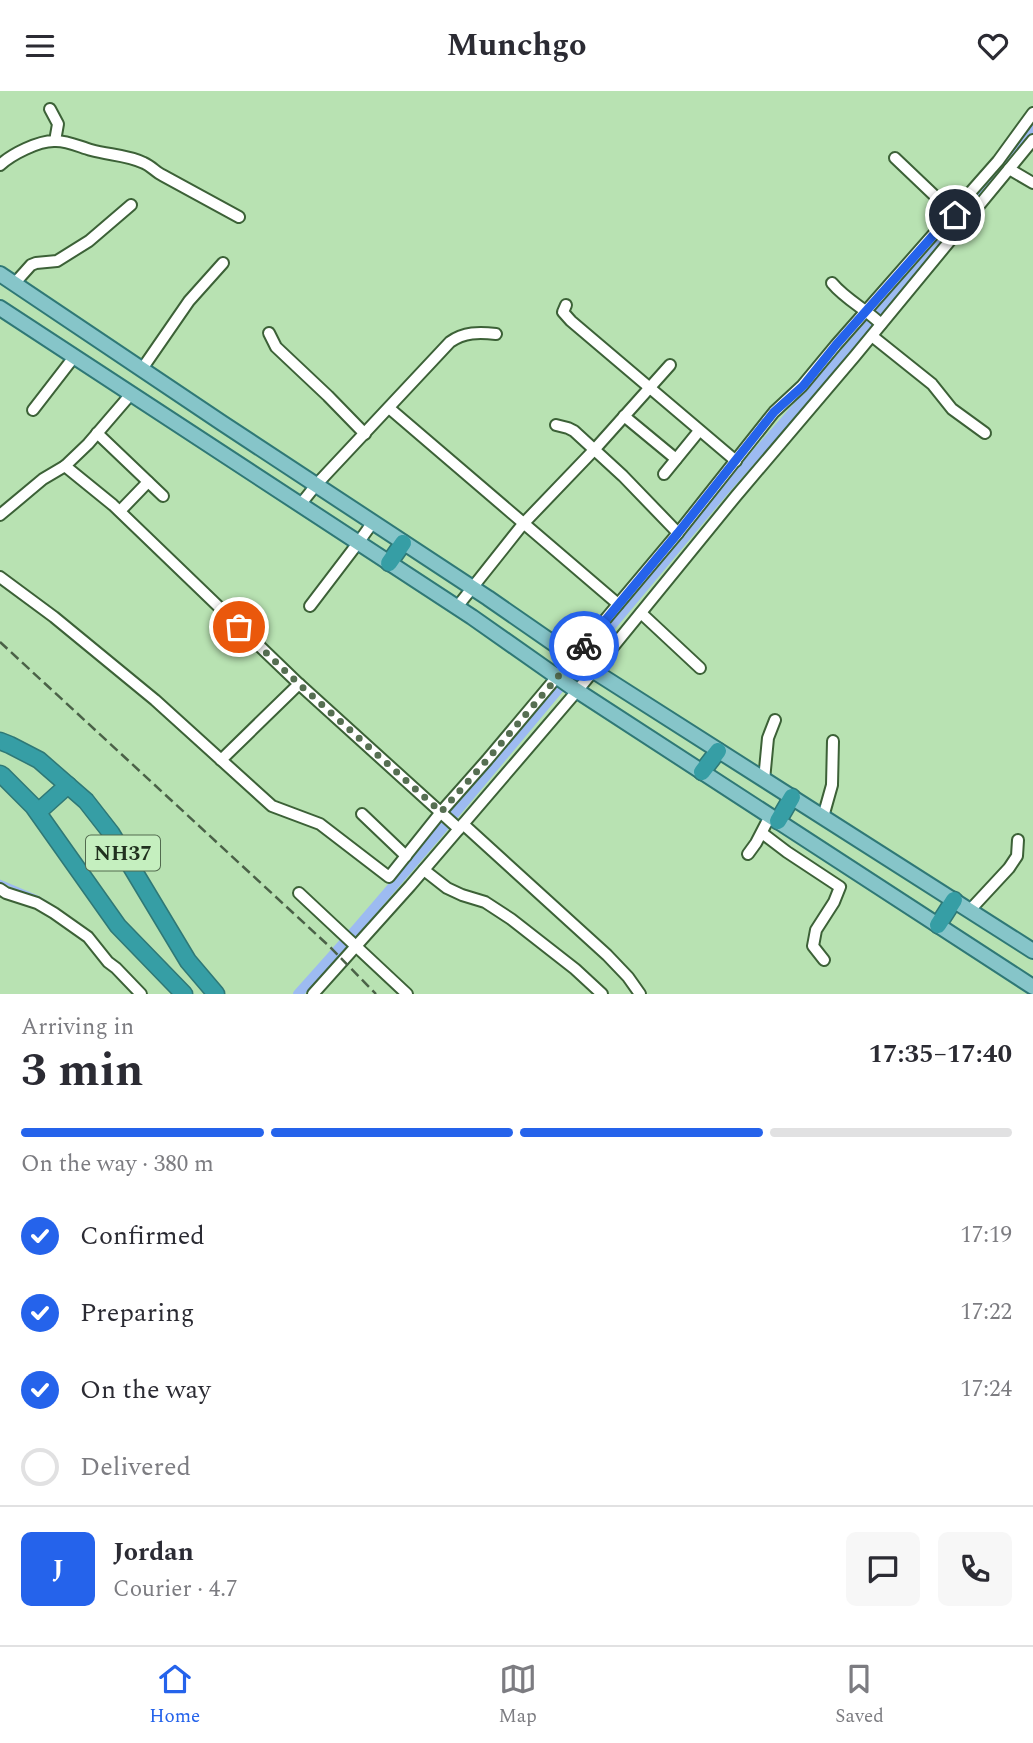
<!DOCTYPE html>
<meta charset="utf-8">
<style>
body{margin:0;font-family:Spectral,serif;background:#f7f7f7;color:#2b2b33;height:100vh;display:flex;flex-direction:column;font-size:26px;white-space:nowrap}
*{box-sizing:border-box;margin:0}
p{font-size:23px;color:#7c7c81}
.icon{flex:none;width:38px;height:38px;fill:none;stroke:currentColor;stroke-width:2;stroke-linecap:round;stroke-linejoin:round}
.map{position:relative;height:903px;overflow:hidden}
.side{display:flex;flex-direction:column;background:#fff;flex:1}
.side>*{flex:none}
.pin{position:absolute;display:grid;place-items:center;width:60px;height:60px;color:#fff;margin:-30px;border:4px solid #fff;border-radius:50%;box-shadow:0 2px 7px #0007}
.courier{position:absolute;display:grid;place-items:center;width:70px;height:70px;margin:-35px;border:5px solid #2563eb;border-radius:50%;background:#fff;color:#222;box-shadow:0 2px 9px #0007}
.overview em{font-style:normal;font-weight:700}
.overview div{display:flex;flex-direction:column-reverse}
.overview{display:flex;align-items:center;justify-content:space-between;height:119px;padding:0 21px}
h1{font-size:46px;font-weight:700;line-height:52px}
.bar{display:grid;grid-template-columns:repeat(4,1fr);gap:10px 7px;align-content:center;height:84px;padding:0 21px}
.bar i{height:9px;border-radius:5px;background:#e1e1e2}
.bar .active{background:#2563eb}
.bar p{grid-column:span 4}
.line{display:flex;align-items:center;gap:18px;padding:0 21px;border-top:2px solid #e1e1e2}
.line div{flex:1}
.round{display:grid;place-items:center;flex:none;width:74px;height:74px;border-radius:10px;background:#f7f7f7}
ol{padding:0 21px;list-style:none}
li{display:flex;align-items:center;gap:21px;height:77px}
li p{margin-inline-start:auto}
li .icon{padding:7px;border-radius:50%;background:#2563eb;color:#fff;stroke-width:4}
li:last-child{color:#7c7c81}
li i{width:38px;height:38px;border:4px solid #e1e1e2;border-radius:50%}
header{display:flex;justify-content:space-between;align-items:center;height:91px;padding:0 21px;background:#fff;font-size:32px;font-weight:700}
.dock{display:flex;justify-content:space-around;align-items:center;height:98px;border-top:2px solid #e1e1e2;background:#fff;font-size:19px;color:#7c7c81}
.dock a{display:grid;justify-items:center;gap:4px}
.dock .active{color:#2563eb}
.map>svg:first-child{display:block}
</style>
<header><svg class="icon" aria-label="menu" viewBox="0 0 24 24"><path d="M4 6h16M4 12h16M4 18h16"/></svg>Munchgo<svg class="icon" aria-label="heart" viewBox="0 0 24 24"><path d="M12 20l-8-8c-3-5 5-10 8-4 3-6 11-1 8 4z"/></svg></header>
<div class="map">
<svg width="1033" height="903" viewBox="0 0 1033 903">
<rect width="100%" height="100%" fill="#b8e2b2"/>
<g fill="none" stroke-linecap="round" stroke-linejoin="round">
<path stroke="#9dbbf1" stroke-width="2.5" d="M0 790 38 806 48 812"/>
<path stroke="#9dbbf1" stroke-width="10" d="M298 903 357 837 436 745 722 402 865 239 1033 36"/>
<g stroke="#3c6137" stroke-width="14">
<g id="minor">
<path d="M50 18 58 33 55 50"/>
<path d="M895 67 957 126"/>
<path d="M0 74C12 63 38 50 54 50 66 49 80 56 91 59 109 64 128 64 144 72 151 75 156 81 162 84 188 98 213 112 239 126"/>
<path d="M1009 78 1033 92"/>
<path d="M832 192C846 209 866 218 881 233"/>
<path d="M14 193 31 174 36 172 57 170 89 150 131 114"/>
<path d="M566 214 563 221 571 230 736 370"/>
<path d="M269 242 276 256 328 305 365 343"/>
<path d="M872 245 932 293 952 318 985 342"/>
<path d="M142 278 189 210 223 172"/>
<path d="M389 317 618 513"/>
<path d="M33 319 74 266"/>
<path d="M624 325 676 368"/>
<path d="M556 334 568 337 574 340 623 385 678 442"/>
<path d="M97 342 163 405"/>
<path d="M65 375 113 414 299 593 459 738"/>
<path d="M664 383 699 340"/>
<path d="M300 414 316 394 450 251C464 241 479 241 496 243"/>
<path d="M120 420 148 391"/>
<path d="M0 424 43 388 65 375 88 353 131 303"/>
<path d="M0 486 54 526 155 609 272 715 320 733 389 786 441 721 487 669 678 442 774 321 802 295 836 254 998 70 1033 22"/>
<path d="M310 515 358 452 373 431"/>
<path d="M457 516 523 433 594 359 670 274"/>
<path d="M641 522 700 577"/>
<path d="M221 669 299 593"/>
<path d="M764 689 768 647 775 629"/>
<path d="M362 723 406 765"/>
<path d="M823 726 832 694 833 650"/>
<path d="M463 733 607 864 628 886 640 903"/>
<path d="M762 742 787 761 840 796 834 811 816 839 813 855 824 869"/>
<path d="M748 763 756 752 770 725"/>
<path d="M424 779 447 797 462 804 485 811 511 828 575 878 602 903"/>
<path d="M0 798 6 802 37 812 54 822 88 846 108 871 116 877 141 903"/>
<path d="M299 802 407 903"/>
<path d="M970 819 1009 777 1017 765 1018 749"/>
<path d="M313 903 410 795 577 600 736 405 855 265 1033 49"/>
</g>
</g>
<g stroke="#2f7876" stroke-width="18">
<g id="major">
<path d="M0 183 222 332 488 507 589 577 1033 860"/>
<path d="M0 217 472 526 573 597 1033 896"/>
</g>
</g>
<g stroke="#2f7876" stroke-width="19">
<g id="highway">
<path d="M389 472 403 452"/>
<path d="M0 650 10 654 39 669 86 710 111 742 188 870 216 903"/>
<path d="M702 681 718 660"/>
<path d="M0 683 3 685 33 715 118 835 184 903"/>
<path d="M38 721 68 694"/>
<path d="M778 730 792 706"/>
<path d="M938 834 954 809"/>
</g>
</g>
<use href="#minor" stroke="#fff" stroke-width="10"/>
<use href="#major" stroke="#86c5c9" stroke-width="14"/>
<use href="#highway" stroke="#369ea5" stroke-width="16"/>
<path stroke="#4a6147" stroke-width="2.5" stroke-dasharray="10 5" stroke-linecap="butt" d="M0 551 330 856 376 903"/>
</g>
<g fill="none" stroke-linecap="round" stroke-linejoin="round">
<path stroke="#566f52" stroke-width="7" stroke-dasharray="0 12.6" d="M239 536 299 593 441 721 487 669 584 555"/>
<path stroke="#2563eb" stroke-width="9" d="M584 555 678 442 774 321 803 295 836 254 953 122 955 124"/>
</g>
<g text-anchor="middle" stroke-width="6" stroke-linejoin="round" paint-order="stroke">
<rect fill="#c5efbf" stroke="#526a4f" stroke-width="2" x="86" y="744.5" width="74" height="35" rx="5"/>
<g font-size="21" font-weight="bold" fill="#21311f">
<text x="123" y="769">NH37</text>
</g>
</g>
</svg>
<div class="pin" style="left:239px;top:536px;background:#ea580c"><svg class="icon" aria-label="bag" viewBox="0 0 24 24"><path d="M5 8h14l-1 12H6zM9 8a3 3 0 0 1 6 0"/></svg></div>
<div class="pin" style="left:955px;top:124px;background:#1f2937"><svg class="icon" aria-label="home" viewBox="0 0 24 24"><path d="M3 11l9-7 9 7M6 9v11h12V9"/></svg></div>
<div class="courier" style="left:584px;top:555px"><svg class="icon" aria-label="bike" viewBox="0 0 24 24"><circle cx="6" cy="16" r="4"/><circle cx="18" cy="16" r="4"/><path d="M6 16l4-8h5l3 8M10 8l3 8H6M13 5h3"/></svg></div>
</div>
<section class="side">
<div class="overview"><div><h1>3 min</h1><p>Arriving in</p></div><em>17:35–17:40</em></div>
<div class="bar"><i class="active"></i><i class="active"></i><i class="active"></i><i></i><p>On the way · 380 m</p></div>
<ol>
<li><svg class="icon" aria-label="check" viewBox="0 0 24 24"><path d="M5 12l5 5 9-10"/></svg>Confirmed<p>17:19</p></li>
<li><svg class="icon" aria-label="check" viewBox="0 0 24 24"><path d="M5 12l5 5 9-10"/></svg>Preparing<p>17:22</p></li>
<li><svg class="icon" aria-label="check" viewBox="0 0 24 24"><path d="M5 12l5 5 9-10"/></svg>On the way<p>17:24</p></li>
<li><i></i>Delivered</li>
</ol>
<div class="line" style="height:126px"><b class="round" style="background:#2563eb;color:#fff">J</b><div><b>Jordan</b><p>Courier · 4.7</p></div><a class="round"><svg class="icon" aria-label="chat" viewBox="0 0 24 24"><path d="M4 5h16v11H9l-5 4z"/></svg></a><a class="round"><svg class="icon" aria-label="phone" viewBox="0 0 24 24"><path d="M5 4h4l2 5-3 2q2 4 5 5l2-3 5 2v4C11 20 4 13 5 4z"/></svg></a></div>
</section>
<nav class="dock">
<a class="active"><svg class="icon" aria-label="home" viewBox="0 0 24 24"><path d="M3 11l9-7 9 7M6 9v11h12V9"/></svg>Home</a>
<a><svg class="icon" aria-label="map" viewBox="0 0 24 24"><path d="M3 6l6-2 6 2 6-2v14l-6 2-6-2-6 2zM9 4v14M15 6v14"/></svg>Map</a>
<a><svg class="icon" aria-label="saved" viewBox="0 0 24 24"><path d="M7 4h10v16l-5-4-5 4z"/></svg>Saved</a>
</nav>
